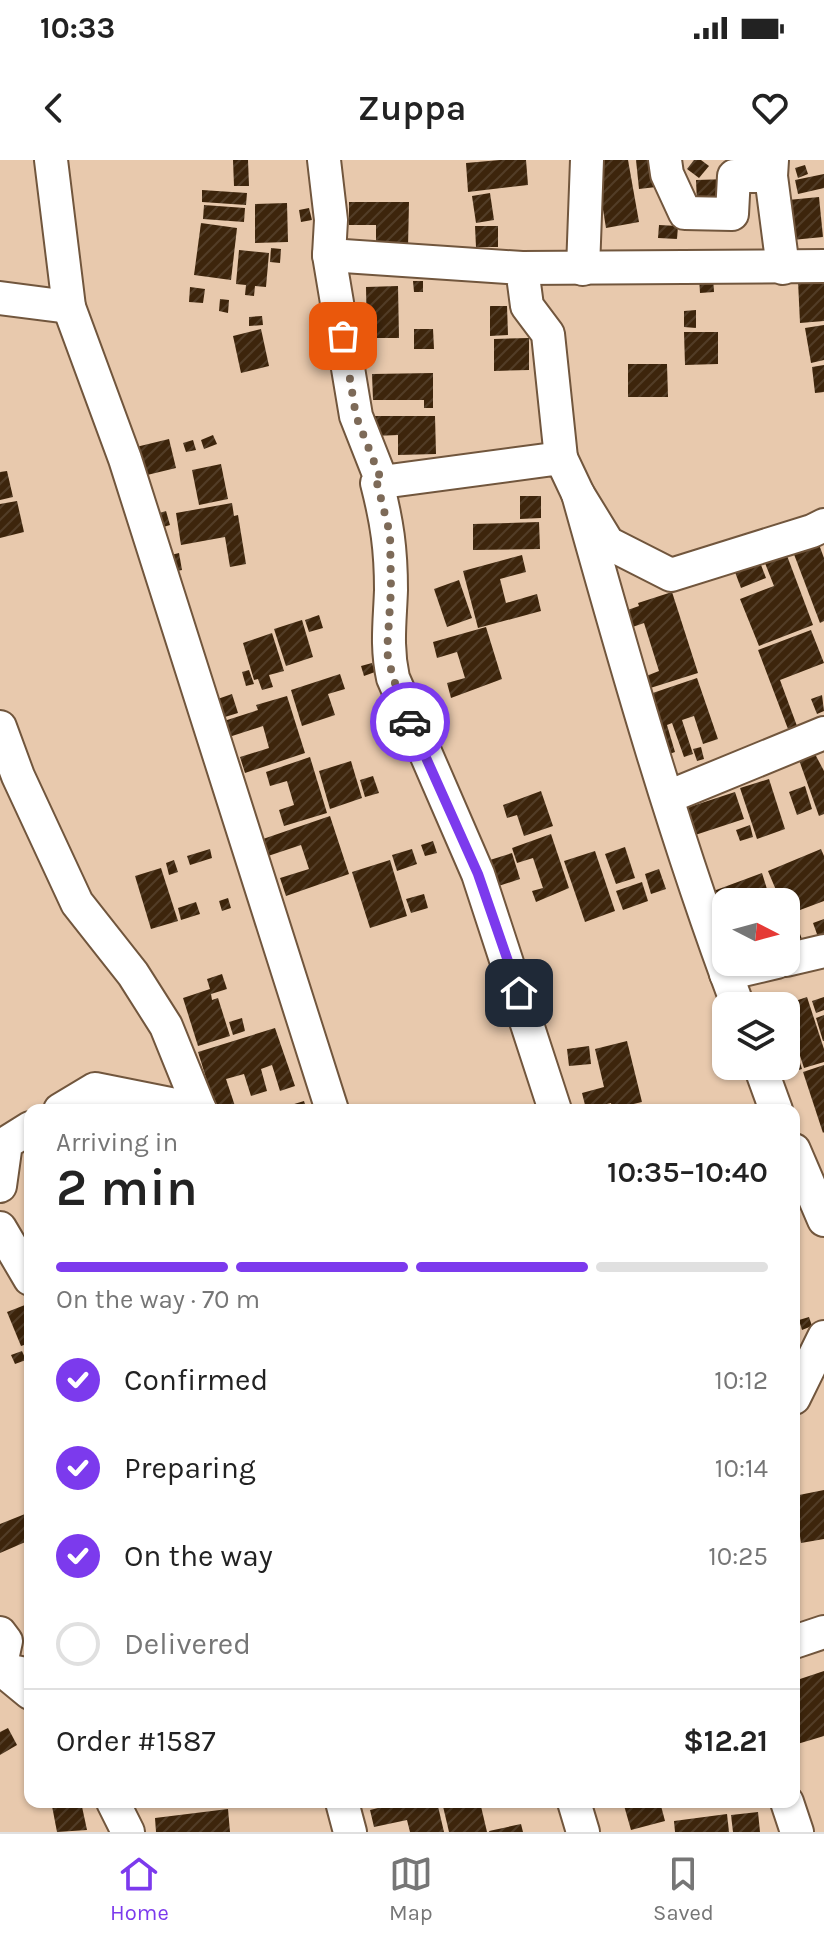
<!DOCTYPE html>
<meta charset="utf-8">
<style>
body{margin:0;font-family:Karla,sans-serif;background:#f6f6f6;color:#222;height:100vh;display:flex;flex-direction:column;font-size:30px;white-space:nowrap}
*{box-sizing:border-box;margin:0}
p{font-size:26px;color:#767676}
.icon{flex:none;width:44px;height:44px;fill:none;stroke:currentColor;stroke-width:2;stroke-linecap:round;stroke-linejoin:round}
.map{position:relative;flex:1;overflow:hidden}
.side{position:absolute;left:24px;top:944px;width:776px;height:704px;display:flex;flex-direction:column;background:#fff;border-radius:16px;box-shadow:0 2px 6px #0004}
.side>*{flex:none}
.needle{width:52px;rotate:96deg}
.fabs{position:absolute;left:712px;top:728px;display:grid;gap:16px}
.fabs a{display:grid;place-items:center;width:88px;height:88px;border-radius:16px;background:#fff;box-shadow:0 2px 6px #0004;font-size:40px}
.pin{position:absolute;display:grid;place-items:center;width:68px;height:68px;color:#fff;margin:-34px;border-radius:16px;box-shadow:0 4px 12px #0006}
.courier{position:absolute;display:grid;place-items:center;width:80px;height:80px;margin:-40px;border:6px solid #7c3aed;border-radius:50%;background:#fff;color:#222;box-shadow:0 2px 10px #0007}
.headline em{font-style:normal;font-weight:600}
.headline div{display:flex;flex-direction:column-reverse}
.headline{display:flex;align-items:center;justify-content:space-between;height:136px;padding:0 32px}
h1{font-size:52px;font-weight:600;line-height:60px}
.bar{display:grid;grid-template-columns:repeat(4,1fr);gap:12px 8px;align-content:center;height:96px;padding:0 32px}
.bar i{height:10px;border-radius:6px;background:#e0e0e0}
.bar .current{background:#7c3aed}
.bar p{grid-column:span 4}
.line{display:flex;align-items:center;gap:20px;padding:0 32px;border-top:2px solid #e0e0e0}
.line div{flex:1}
ol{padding:0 32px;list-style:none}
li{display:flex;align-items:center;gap:24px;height:88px}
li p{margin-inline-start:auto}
li .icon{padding:8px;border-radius:50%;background:#7c3aed;color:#fff;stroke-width:4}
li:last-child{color:#767676}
li i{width:44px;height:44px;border:4px solid #e0e0e0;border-radius:50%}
.status{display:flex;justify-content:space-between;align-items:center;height:56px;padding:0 40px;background:#fff;direction:ltr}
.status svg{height:22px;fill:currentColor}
header{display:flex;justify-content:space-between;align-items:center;height:104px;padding:0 32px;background:#fff;font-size:36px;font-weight:600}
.tabs{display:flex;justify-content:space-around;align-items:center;height:112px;border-top:2px solid #e0e0e0;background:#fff;font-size:22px;color:#767676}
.tabs a{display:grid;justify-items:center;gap:4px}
.tabs .current{color:#7c3aed}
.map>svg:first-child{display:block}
</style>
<div class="status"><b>10:33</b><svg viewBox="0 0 49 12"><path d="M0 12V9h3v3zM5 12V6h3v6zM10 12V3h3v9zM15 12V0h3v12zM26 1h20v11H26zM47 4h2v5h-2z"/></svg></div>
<header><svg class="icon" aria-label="back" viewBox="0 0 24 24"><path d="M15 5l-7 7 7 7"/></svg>Zuppa<svg class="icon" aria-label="heart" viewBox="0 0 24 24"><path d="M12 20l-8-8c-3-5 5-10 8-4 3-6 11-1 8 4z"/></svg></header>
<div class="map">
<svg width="824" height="1672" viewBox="0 0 824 1672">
<defs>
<pattern id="building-hatch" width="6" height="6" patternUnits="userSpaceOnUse" patternTransform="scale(2)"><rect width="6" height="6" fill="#3d250c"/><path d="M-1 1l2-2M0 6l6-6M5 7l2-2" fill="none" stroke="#523d27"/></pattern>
</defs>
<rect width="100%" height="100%" fill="#e8c9ad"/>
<g fill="url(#building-hatch)">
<path d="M233 0H248L249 26H234Z"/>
<path d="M500 0H526L528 25 468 32 466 3Z"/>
<path d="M595 0H628L639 62 606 68Z"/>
<path d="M636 0H662L665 26 639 29Z"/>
<path d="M694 0H701L709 6 699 18 687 9Z"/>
<path d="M805 5 808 14 798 18 795 8Z"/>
<path d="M824 14V28L798 34 795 20Z"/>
<path d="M728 19 729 42 697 43 696 20Z"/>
<path d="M202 30 247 33 246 45 202 42Z"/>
<path d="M490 33 494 60 476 63 472 36Z"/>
<path d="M819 37 823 77 792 80 788 40Z"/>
<path d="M349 42H409L408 88H376V65H349Z"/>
<path d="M287 43 288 82 255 83V44Z"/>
<path d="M204 45 245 48 244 62 203 59Z"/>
<path d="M309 48 312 60 301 62 299 50Z"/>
<path d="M201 63 237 68 231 120 194 115Z"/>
<path d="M659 65 678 66 677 79 658 78Z"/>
<path d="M475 66H498V87H476Z"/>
<path d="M271 88 281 89 280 103 270 102Z"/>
<path d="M239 90 269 93 266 127 255 126 254 136 245 135 246 125 236 124Z"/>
<path d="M713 116 714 132 700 133 699 117Z"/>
<path d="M824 119V161L800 163 798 121Z"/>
<path d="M413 121H423V132H414Z"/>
<path d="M398 126 399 178H367L366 127Z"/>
<path d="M190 127 205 129 203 143 189 142Z"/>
<path d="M220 139 229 140 228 153 219 151Z"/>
<path d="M490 146H507L508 175 490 176Z"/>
<path d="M696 150V168L684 167V151Z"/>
<path d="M262 156 263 165 249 166V157Z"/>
<path d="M824 165V200L811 203 805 168Z"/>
<path d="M261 169 269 206 241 213 233 176Z"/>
<path d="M414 169H433L434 189H414Z"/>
<path d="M684 172H718V204L685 205Z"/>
<path d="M529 178V210L494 211V179Z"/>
<path d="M628 204H667L668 237H628Z"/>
<path d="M824 205V232L815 233 812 207Z"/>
<path d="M433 213V248H424V240H373L372 214Z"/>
<path d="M367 256H435L436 294 398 295V275L374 276Z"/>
<path d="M213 275 217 284 204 289 201 280Z"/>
<path d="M169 279 176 308 143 316 136 287Z"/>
<path d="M193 280 196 290 186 292 183 283Z"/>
<path d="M221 304 228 339 199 345 192 310Z"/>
<path d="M7 311 13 337 0 340V312Z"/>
<path d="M520 336H541V358L520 359Z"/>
<path d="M17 341 24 372 0 378V344Z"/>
<path d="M232 343 234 356 238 355 246 404 230 407 225 377 181 385 176 353Z"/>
<path d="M166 351 170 365 157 369 153 355Z"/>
<path d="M539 362 540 389 473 390V364Z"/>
<path d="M817 379 824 398V461L820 463 792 389Z"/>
<path d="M783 385 813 465 759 486 740 439 774 426 761 393Z"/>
<path d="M179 393 182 410 166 413 163 397Z"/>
<path d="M522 395 526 412 500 419 506 443 537 434 541 451 478 468 463 411Z"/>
<path d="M758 397 766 418 741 428 733 407Z"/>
<path d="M459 420 472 458 447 467 434 429Z"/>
<path d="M672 432 698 513 644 530 641 518 659 511 644 463 624 470 619 453 639 446 638 443Z"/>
<path d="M319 455 323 468 309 472 305 460Z"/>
<path d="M302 460 313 497 286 506 274 469Z"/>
<path d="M486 467 502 519 451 538 447 523 465 518 457 492 437 498 433 482Z"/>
<path d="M811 470 824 503 780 520 797 566 788 569 758 490Z"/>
<path d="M272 473 284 511 269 515 273 527 262 530 258 519 254 520 243 483Z"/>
<path d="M372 503 375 512 364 516 361 506Z"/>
<path d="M249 510 254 524 246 526 242 512Z"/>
<path d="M340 514 345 529 328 534 335 555 302 566 291 530Z"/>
<path d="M697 518 718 579 703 584 694 556 682 560 693 594 684 597 672 563 667 565 675 592 661 597 641 537Z"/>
<path d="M232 534 238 553 215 560 209 542Z"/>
<path d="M822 535 824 551 817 554 811 539Z"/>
<path d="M287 536 305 593 245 613 240 597 269 588 263 566 229 577 224 561 258 550 256 545Z"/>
<path d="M701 587 704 599 697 601 693 589Z"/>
<path d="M815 594 824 611V654L819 656 799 600Z"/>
<path d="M310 597 327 653 284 666 279 650 294 645 287 621 270 626 266 612Z"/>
<path d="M351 601 362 638 330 649 319 611Z"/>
<path d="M373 616 379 633 365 637 360 620Z"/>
<path d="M769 619 785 669 757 679 740 628Z"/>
<path d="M805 626 812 649 797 655 789 632Z"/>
<path d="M541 631 553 666 524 676 517 655 507 658 503 645Z"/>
<path d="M735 632 744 659 689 677 680 650Z"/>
<path d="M330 656 349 714 286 736 280 718 309 709 301 685 268 696 263 679Z"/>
<path d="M750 665 753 677 740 681 736 670Z"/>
<path d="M551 674 569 728 536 742 532 731 543 728 533 698 517 703 512 688Z"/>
<path d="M433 681 437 693 425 696 421 685Z"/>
<path d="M625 687 635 718 616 724 605 694Z"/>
<path d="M210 689 212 698 190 705 187 696Z"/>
<path d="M412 689 417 704 397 711 392 695Z"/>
<path d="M821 689 824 696V741L792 753 805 787 799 790 786 756V742H781L768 711Z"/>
<path d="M595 691 615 751 585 762 564 701Z"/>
<path d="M512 693 520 719 486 730 477 704Z"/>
<path d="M174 700 178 712 169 715 166 703Z"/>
<path d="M390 700 407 756 370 768 352 712Z"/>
<path d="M161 708 178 761 151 769 135 716Z"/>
<path d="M659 709 666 729 651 734 645 714Z"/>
<path d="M762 713 771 742H726V751L715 754 708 733Z"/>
<path d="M642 722 648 741 623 750 616 731Z"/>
<path d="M424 734 428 748 411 753 406 739Z"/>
<path d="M228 738 231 748 222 751 219 741Z"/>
<path d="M196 742 200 754 181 760 178 748Z"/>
<path d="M824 759V774L818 777 813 763Z"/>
<path d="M222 814 227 829 211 834 212 840 218 838 230 876 198 886 183 838 210 829 207 819Z"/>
<path d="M807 837 824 889V902L804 908 788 859 786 860V844Z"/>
<path d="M824 837V850L816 853 812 841Z"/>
<path d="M824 855V881H823L816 858Z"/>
<path d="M242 858 245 871 233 875 229 862Z"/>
<path d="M275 868 295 926 280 931 272 905 261 909 267 931 251 936 244 914 226 919 235 946 216 950 198 892Z"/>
<path d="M627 881 642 942 612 949 611 943 586 949 582 933 604 927 595 889Z"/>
<path d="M589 886 591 904 569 906 567 889Z"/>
<path d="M798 896 802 909 795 911 790 899Z"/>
<path d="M824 905V972L823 973 803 912Z"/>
<path d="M304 941 307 950H278V949Z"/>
<path d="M30 1143V1183L21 1186 7 1152Z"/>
<path d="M809 1157 812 1166 802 1170 799 1160Z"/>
<path d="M22 1191 26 1200 15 1204 11 1195Z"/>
<path d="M824 1330V1379L801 1383 794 1336Z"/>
<path d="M30 1352V1380L0 1393V1364Z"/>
<path d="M824 1511V1576L794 1585V1521Z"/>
<path d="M8 1568 17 1585 0 1595V1572Z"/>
<path d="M71 1642H81L87 1670 57 1672 52 1646Z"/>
<path d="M403 1642H437L444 1672H410L407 1660 374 1667 370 1650Z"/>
<path d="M442 1642H480L487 1672H449Z"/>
<path d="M623 1642H660L665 1661 631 1670Z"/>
<path d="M228 1649 230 1672H156L155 1658Z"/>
<path d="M758 1652 760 1672H733L731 1655Z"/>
<path d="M727 1654 729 1672H675L674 1661Z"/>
<path d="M521 1664 523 1672H489V1671Z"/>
</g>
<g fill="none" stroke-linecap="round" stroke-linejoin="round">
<g stroke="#71563d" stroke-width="36">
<g id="street">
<path d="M51 0 69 147 125 299 332 950"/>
<path d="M324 0 331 60 329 95 356 256 382 322 377 323C387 362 391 389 391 430 390 461 386 486 393 518L478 714 555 950"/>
<path d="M665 0 667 14 685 53 732 54 734 16H771"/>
<path d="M772 0 771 16 783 108"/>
<path d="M329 95 522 108 527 146 548 174 561 298"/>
<path d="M522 108 824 106"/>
<path d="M583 109 587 0"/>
<path d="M0 138 69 147"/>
<path d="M382 322 561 298 578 334 608 383 671 415 812 371 824 365"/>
<path d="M578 334C626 506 675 678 738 846"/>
<path d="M0 567 18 616 77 743 133 814 166 866 200 950"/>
<path d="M668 637 824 573"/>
<path d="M786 800 824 791"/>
<path d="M726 814 777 802"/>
<path d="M760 906 776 950"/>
<path d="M60 950 95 929 200 950"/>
<path d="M794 990 824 1060"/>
<path d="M0 1026 6 983 30 968"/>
<path d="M0 1068 30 1119"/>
<path d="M794 1238 824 1177"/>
<path d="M0 1473 6 1481 0 1509"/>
<path d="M794 1482 824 1472"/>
<path d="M30 1515 1 1509 30 1533"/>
<path d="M113 1642 128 1672"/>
<path d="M342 1642 350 1672"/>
<path d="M574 1642 583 1672"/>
<path d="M787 1642 797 1672"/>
</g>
</g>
<use href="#street" stroke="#fff" stroke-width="32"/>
</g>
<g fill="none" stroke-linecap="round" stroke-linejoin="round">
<path stroke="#7d6a58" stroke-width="8" stroke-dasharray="0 14.4" d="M343 176 356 256 382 322 377 323 390 374 391 430 387 492 393 518 410 562"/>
<path stroke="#7c3aed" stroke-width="10" d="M410 562 478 714 519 833"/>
</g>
</svg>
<div class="fabs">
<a><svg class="needle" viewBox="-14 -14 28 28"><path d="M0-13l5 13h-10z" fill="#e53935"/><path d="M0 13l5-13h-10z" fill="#767676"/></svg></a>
<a><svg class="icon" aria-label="layers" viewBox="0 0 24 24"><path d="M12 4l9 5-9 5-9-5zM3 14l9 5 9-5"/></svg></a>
</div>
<div class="pin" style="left:343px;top:176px;background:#ea580c"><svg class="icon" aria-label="bag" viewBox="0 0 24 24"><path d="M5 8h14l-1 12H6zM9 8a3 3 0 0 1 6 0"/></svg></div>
<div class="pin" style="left:519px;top:833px;background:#1f2937"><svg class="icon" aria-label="home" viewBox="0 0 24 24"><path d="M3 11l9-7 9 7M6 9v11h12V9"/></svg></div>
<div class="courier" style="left:410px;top:562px"><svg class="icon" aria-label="car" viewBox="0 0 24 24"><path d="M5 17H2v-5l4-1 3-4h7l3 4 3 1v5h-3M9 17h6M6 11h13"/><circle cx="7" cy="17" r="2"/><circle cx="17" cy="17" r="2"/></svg></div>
<section class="side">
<div class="headline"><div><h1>2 min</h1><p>Arriving in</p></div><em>10:35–10:40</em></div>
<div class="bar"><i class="current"></i><i class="current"></i><i class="current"></i><i></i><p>On the way · 70 m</p></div>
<ol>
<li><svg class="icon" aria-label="check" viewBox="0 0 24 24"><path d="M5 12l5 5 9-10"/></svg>Confirmed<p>10:12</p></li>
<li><svg class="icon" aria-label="check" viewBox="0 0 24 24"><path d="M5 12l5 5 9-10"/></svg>Preparing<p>10:14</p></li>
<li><svg class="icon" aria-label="check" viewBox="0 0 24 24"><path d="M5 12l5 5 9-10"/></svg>On the way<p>10:25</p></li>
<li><i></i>Delivered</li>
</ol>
<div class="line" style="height:104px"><div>Order #1587</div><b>$12.21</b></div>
</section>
</div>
<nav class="tabs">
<a class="current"><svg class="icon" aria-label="home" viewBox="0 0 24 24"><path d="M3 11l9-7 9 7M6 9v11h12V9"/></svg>Home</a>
<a><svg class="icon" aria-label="map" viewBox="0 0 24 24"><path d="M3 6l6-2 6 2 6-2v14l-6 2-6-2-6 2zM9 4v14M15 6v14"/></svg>Map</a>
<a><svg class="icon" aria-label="saved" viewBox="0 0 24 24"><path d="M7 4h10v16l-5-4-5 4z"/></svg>Saved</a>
</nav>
